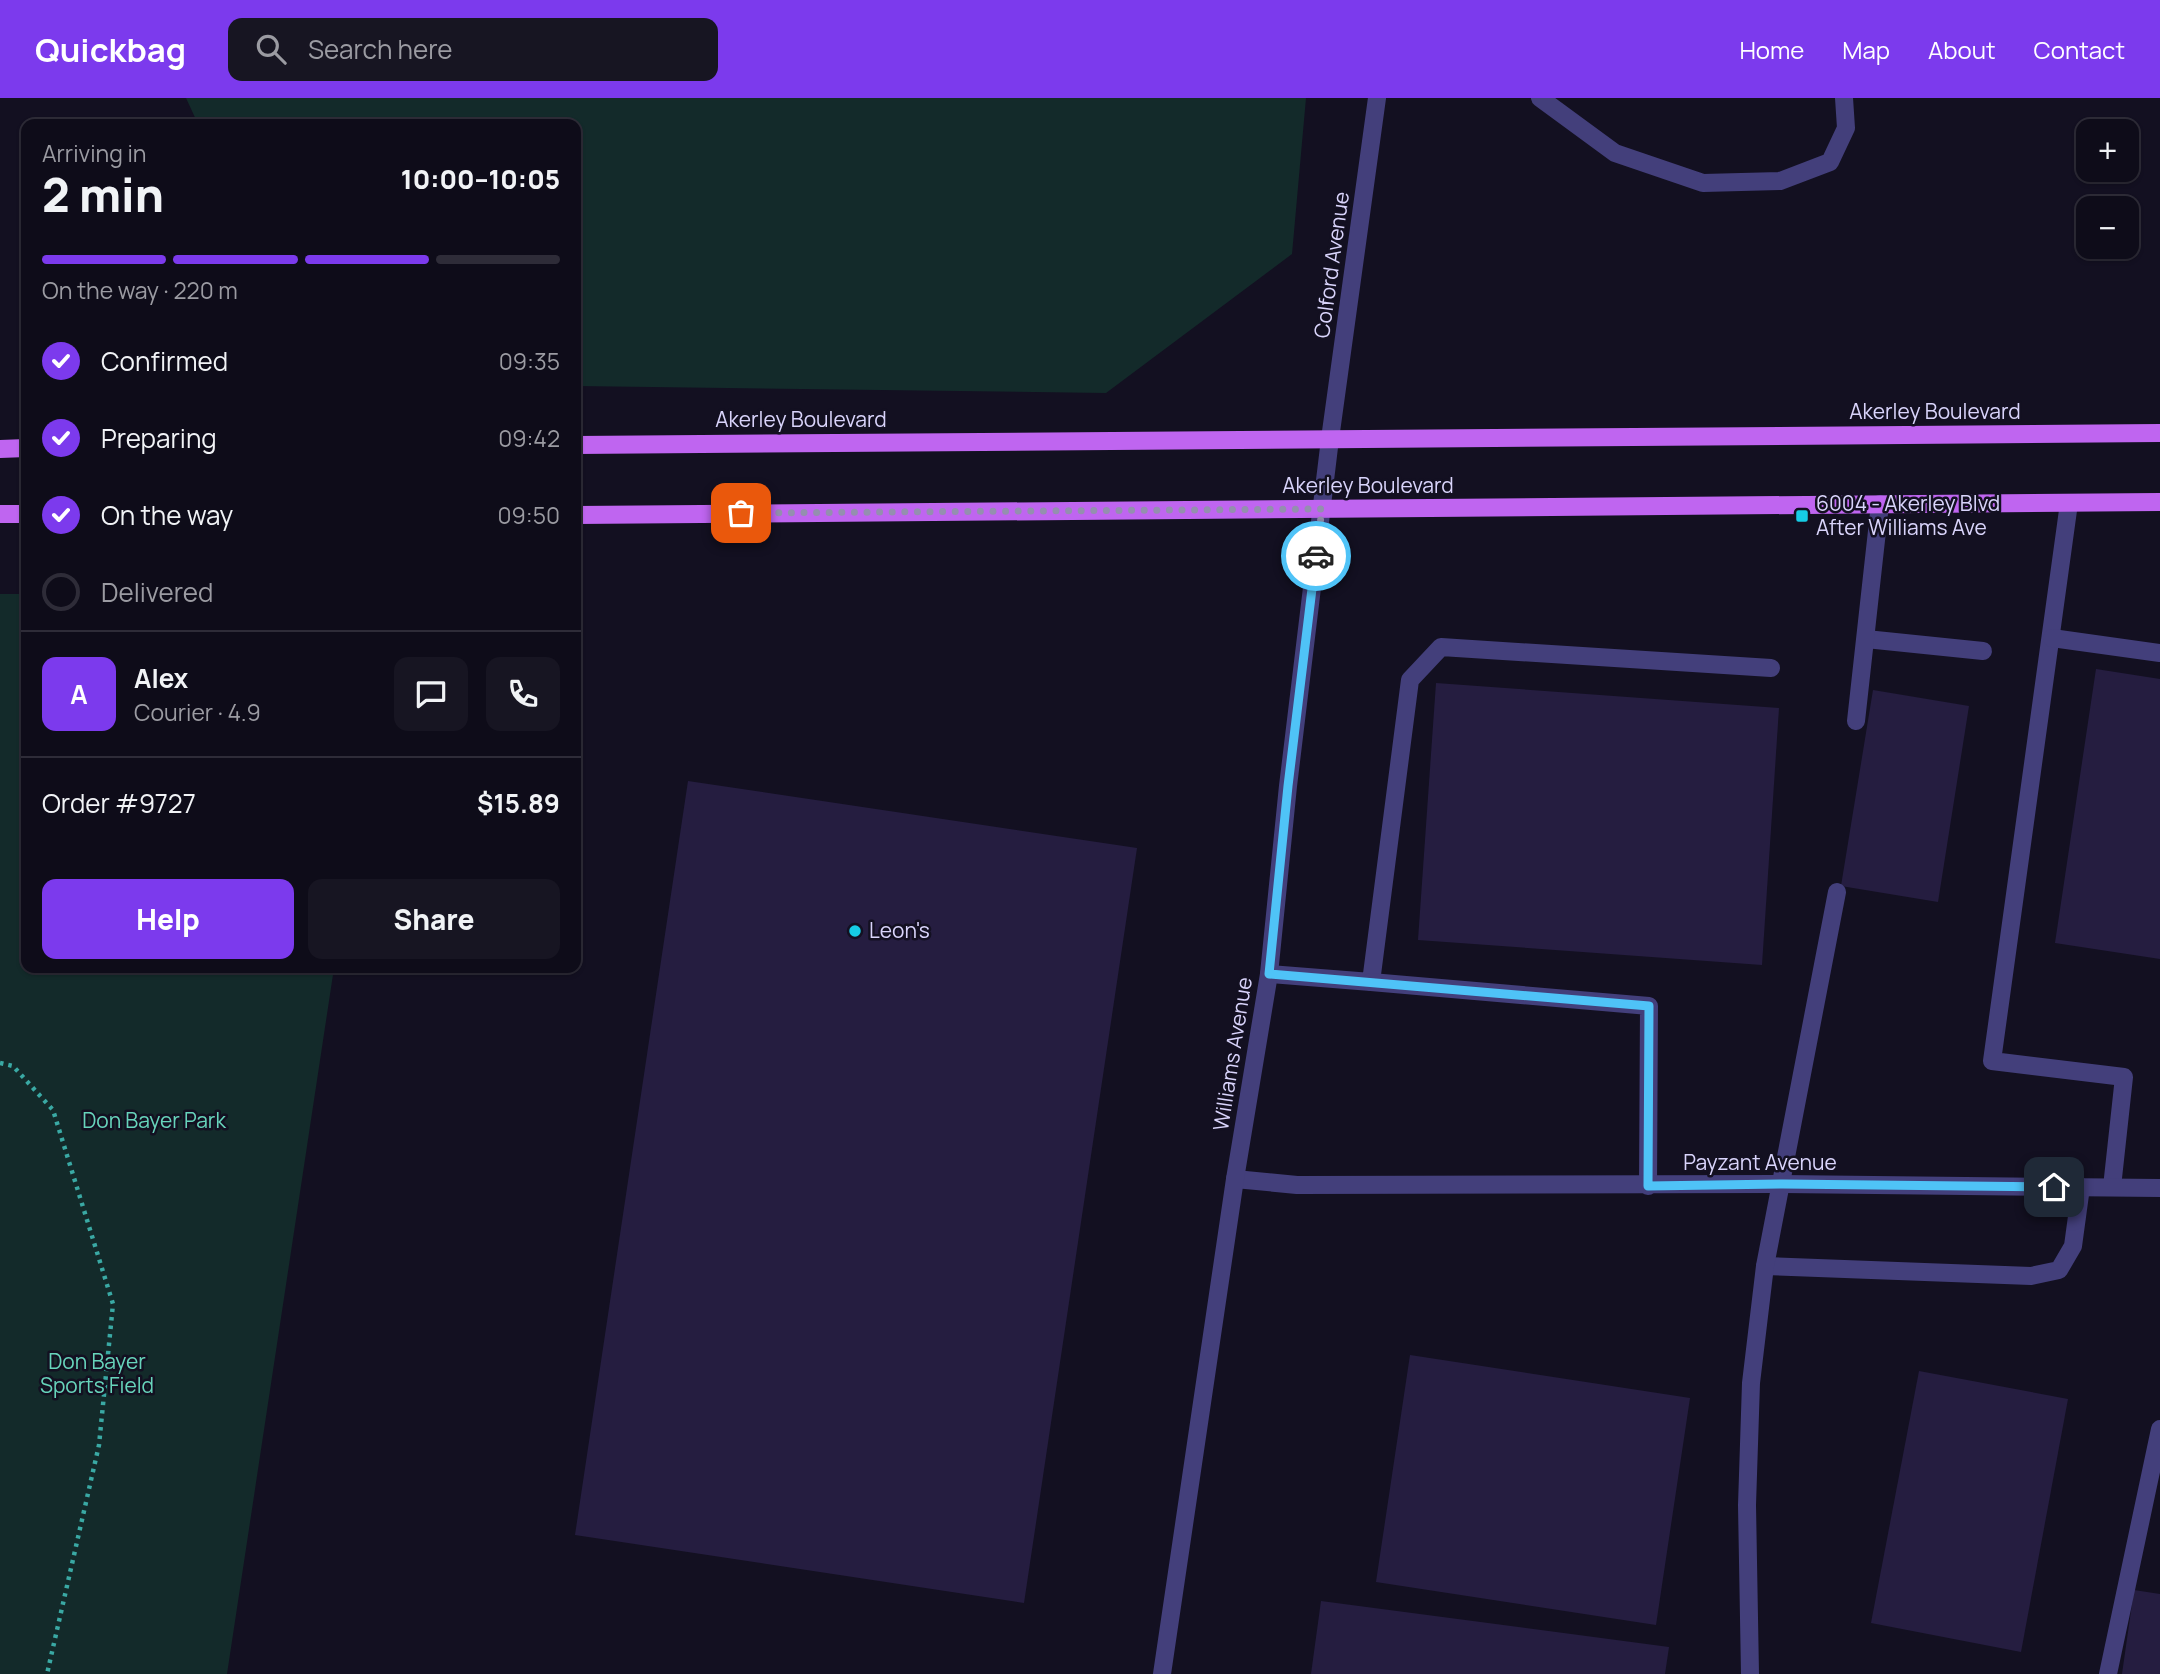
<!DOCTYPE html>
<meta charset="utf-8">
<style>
body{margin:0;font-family:Manrope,sans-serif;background:#171522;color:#f1f3f6;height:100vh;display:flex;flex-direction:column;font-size:26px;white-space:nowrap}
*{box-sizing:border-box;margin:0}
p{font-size:23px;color:#9b9ba2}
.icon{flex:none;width:38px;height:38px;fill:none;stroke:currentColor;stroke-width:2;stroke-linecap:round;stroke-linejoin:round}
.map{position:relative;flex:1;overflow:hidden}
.drawer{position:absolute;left:21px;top:21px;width:560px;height:854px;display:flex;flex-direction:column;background:#0e0c19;border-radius:14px;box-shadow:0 2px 5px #0004,0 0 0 2px #2e2c38}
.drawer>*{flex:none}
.controls{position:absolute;left:2076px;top:21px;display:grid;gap:14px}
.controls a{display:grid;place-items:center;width:63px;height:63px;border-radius:14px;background:#0e0c19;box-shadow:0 2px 5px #0004,0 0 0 2px #2e2c38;font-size:35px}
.pin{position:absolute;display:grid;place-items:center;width:60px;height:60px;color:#fff;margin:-30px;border-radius:14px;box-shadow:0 4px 10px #0006}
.courier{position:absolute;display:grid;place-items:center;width:70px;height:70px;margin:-35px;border:5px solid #4fc3f7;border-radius:50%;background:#fff;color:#222;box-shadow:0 2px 9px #0007}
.headline em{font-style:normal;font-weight:800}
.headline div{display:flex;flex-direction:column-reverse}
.headline{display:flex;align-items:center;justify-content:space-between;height:119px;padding:0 21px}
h1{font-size:46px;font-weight:800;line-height:52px}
.bar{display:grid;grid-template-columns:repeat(4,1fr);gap:10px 7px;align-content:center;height:84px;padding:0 21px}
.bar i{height:9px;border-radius:5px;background:#2e2c38}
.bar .active{background:#7c3aed}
.bar p{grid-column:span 4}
.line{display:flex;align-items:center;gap:18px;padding:0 21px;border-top:2px solid #2e2c38}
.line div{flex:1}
.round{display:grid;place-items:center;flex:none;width:74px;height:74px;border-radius:14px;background:#171522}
ol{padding:0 21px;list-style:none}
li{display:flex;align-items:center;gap:21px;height:77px}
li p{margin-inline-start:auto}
li .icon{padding:7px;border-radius:50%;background:#7c3aed;color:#fff;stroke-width:4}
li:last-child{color:#9b9ba2}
li i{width:38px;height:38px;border:4px solid #2e2c38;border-radius:50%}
.primary-button{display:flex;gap:14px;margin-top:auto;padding:14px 21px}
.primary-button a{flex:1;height:80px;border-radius:14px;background:#7c3aed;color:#fff;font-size:28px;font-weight:800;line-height:80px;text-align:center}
.primary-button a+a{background:#171522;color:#f1f3f6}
header{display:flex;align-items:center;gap:42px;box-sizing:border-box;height:98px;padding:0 35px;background:#7c3aed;color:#fff}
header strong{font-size:33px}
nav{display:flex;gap:38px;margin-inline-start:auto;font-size:24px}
.search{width:490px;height:63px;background:#171522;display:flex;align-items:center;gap:18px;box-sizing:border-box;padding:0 24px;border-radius:14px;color:#9b9ba2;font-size:26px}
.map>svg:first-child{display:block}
</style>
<header>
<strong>Quickbag</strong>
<div class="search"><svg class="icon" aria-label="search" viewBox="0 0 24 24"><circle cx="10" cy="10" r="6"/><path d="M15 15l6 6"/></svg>Search here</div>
<nav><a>Home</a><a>Map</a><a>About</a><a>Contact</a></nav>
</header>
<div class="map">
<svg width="2160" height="1576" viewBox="0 0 2160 1576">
<rect width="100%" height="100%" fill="#131021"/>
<g fill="#132a2a">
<path d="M186 0H1306L1292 156 1106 295 576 288V26H198Z"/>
<path d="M0 496H26V870H334L227 1576H0Z"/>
</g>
<g fill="#251d40">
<path d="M2096 571 2160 581V861L2055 845Z"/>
<path d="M1436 585 1779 610 1762 867 1418 842Z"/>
<path d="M1873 592 1969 608 1938 804 1841 788Z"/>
<path d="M688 683 1137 750 1024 1505 575 1437Z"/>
<path d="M1410 1257 1690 1300 1656 1527 1376 1484Z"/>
<path d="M1919 1273 2068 1301 2021 1554 1871 1525Z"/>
<path d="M2134 1492 2160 1496V1576H2122Z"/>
<path d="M1321 1503 1669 1549 1665 1576H1311Z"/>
</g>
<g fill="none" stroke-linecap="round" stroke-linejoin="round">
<path stroke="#3aa9a4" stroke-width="4.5" stroke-dasharray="3.5 5" stroke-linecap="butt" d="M0 965 13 968 53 1012 113 1206 99 1347 47 1576"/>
<g stroke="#433f7b" stroke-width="18">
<path d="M1540 0 1615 55 1703 85 1780 83 1830 64 1846 30 1844 0"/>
<path d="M2069 405 1992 963 2124 979 2112 1089"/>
<path d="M2052 540 2160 555"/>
<path d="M1866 541 1983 553"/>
<path d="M1856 623 1880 406"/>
<path d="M1269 876 1371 884 1410 582 1441 549 1771 570"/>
<path d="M1371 884 1649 908 1648 1088"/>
<path d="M1765 1168 2031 1178 2059 1172 2073 1148 2081 1089"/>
<path d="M1750 1576 1747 1407 1751 1285 1765 1168 1837 794"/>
<path d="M2108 1576 2160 1331"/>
</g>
<g stroke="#433f7b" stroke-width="18">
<path d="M1330 341 1377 0"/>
<path d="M1235 1081 1297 1087 1783 1086 2160 1090"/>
</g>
<path stroke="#433f7b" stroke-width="18" d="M1162 1576 1235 1081 1269 876 1288 688 1330 341"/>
<g stroke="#bf65f0" stroke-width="18">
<path d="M576 347 2160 335"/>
<path d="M0 351 26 350"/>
<path d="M0 416H26"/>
<path d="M576 417 2160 404"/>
</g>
</g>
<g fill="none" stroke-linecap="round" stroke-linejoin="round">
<path stroke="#948faf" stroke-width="7" stroke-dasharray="0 12.6" d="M741 415 1322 411 1316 458"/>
<path stroke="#4fc3f7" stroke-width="9" d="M1316 458 1288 688 1269 876 1649 908 1648 1088 1783 1086 2054 1089"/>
</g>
<g fill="#16cce5" stroke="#131021" stroke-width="2.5">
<rect x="1795" y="411" width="14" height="14" rx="3.5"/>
<circle cx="855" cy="833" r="7"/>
</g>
<g text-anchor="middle" stroke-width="5" stroke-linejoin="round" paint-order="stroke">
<g font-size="21" fill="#d9d4fb" stroke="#131021">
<text transform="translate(1332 167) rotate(-82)" y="7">Colford Avenue</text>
<text x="1935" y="321">Akerley Boulevard</text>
<text x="801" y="329">Akerley Boulevard</text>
<text x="1368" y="395">Akerley Boulevard</text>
<text transform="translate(1233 956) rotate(-81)" y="7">Williams Avenue</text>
<text x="1760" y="1072">Payzant Avenue</text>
</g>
<g font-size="21" fill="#d9d4fb" stroke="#131021" text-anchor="start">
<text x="1816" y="413">6004 - Akerley Blvd<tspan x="1816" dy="24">After Williams Ave</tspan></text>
<text x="869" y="840">Leon's</text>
</g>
<g font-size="21" fill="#67d4bb" stroke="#131021">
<text x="154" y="1030">Don Bayer Park</text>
<text x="97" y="1271">Don Bayer<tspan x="97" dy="24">Sports Field</tspan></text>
</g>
</g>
</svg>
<div class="controls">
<a>+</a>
<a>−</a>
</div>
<div class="pin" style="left:741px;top:415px;background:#ea580c"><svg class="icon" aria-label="bag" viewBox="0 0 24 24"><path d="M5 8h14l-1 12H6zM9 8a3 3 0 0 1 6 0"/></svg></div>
<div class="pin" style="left:2054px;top:1089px;background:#1f2937"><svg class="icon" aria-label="home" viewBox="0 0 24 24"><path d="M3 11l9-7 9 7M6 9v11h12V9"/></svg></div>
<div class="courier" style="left:1316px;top:458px"><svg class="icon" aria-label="car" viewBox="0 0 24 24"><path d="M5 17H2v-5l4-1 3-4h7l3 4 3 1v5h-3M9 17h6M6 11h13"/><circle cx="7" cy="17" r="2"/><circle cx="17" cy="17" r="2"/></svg></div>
<section class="drawer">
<div class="headline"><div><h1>2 min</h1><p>Arriving in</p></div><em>10:00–10:05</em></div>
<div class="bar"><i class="active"></i><i class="active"></i><i class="active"></i><i></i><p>On the way · 220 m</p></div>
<ol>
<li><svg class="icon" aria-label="check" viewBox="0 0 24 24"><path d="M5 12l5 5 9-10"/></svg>Confirmed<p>09:35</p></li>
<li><svg class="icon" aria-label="check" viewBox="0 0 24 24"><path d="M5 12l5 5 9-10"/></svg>Preparing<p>09:42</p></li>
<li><svg class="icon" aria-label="check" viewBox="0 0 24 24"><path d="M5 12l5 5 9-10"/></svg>On the way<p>09:50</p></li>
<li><i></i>Delivered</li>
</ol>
<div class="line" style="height:126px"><b class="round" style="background:#7c3aed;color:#fff">A</b><div><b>Alex</b><p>Courier · 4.9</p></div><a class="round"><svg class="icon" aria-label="chat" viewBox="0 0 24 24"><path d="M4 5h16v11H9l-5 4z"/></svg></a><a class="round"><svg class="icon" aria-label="phone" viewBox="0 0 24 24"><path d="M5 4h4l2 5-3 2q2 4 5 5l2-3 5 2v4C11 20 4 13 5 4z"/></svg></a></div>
<div class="line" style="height:91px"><div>Order #9727</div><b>$15.89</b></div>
<div class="primary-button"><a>Help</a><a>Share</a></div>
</section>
</div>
